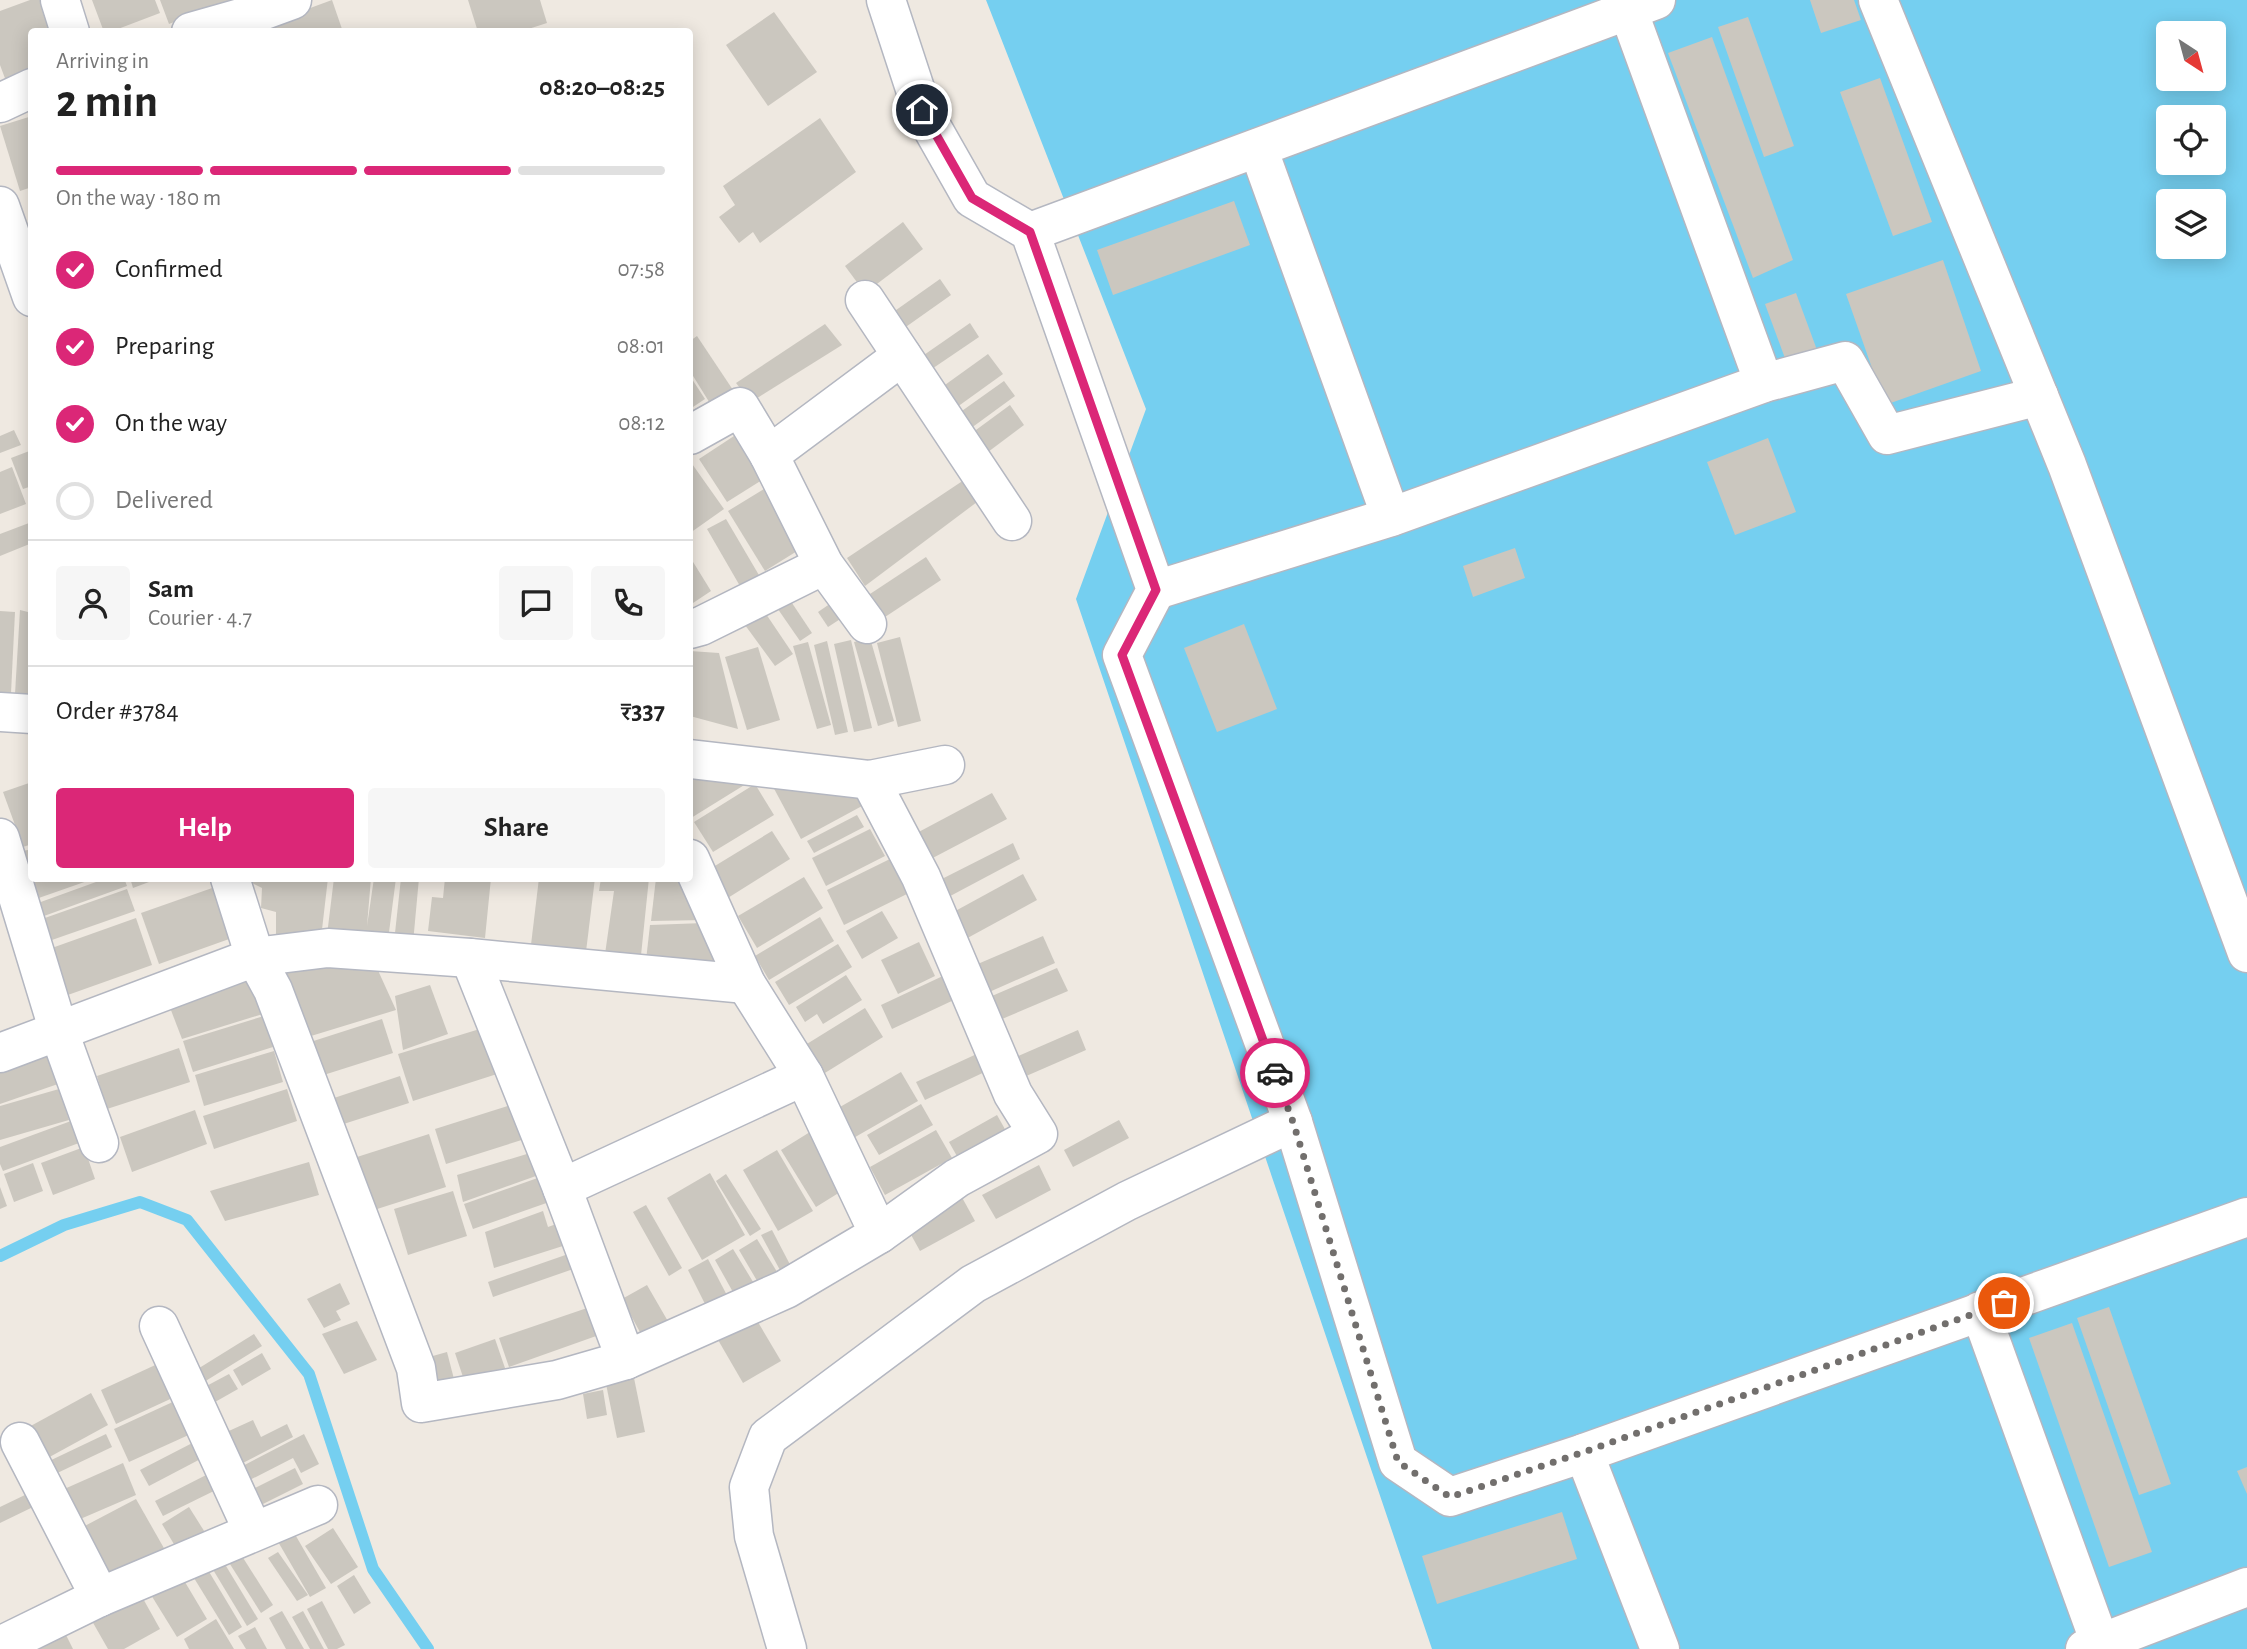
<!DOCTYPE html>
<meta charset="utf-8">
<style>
body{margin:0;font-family:"Alegreya Sans",sans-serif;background:#f6f6f6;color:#222;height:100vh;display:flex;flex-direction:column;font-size:26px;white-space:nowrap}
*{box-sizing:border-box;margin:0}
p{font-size:23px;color:#767676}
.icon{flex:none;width:38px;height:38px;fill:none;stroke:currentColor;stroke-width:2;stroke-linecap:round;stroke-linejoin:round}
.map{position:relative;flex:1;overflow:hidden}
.panel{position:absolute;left:28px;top:28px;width:665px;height:854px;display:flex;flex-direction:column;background:#fff;border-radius:7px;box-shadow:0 4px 18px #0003}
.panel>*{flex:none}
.needle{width:46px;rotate:144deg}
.tools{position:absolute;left:2156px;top:21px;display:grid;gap:14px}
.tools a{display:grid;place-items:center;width:70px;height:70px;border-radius:7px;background:#fff;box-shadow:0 4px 18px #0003;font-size:35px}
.pin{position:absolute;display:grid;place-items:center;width:60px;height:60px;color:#fff;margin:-30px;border:4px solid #fff;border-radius:50%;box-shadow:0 2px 7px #0007}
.courier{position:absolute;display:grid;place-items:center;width:70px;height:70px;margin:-35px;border:5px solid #db2777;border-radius:50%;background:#fff;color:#222;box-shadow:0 2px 9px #0007}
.overview em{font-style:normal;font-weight:600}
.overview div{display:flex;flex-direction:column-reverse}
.overview{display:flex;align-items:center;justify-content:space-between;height:119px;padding:0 28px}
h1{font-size:46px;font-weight:600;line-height:52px}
.bar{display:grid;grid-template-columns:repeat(4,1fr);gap:10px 7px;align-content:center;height:84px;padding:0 28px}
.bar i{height:9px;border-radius:5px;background:#e0e0e0}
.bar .on{background:#db2777}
.bar p{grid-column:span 4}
.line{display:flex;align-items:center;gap:18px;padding:0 28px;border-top:2px solid #e0e0e0}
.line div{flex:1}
.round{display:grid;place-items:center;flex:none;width:74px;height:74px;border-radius:7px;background:#f6f6f6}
ol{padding:0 28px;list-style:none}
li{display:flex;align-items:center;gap:21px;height:77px}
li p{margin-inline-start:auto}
li .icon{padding:7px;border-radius:50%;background:#db2777;color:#fff;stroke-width:4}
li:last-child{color:#767676}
li i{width:38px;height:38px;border:4px solid #e0e0e0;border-radius:50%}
.cta{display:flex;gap:14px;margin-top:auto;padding:14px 28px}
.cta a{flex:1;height:80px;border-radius:7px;background:#db2777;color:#fff;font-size:28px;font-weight:600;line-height:80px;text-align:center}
.cta a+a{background:#f6f6f6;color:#222}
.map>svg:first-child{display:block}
</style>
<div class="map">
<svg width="2247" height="1649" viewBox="0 0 2247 1649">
<rect width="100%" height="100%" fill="#efe9e1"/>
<path fill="#75cff0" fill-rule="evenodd" d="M986 0H2247V1649H1432L1076 599 1146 409ZM2168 33H2214V79H2168ZM2168 117H2214V163H2168ZM2168 201H2214V247H2168Z"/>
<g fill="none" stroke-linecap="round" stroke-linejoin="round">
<path stroke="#75cff0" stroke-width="12" d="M0 1256 64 1225 140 1202 187 1220 309 1374 373 1569 428 1649"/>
</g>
<g fill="#cbc7bf">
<path d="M30 0H48L59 32H32V72L6 81 0 65V11Z"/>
<path d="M92 0H155L160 13 110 32H104Z"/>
<path d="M160 0H230L169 24Z"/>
<path d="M332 0 343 32H266L264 25Z"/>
<path d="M468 0H540L547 23 519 32H478Z"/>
<path d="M1810 0H1854L1861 20 1821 33Z"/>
<path d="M774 12 817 72 768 106 726 45Z"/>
<path d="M1748 17 1794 146 1764 157 1718 27Z"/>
<path d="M1712 37 1793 260 1753 278 1668 53Z"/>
<path d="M1880 78 1932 222 1893 236 1840 92Z"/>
<path d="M32 116V187L20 191 0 126Z"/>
<path d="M820 118 856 172 760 243 753 232 739 243 719 217 735 205 723 186Z"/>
<path d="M1234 201 1250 245 1113 295 1097 250Z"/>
<path d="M903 222 923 249 865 293 845 266Z"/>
<path d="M1943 260 1981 371 1885 405 1846 294Z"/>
<path d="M940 279 951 295 893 336 882 320Z"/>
<path d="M1796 293 1817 350 1786 361 1765 304Z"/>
<path d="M970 323 979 337 920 377 911 364Z"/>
<path d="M825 324 842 345 751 402 736 383Z"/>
<path d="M697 336 733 390 711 405 690 371V341Z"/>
<path d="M988 354 1003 374 946 415 931 395Z"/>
<path d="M690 376 705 399 690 409Z"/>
<path d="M1004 381 1015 396 963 434 952 418Z"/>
<path d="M1010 405 1024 425 976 461 961 441Z"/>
<path d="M14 430 21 445 0 453V436Z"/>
<path d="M734 436 762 480 727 502 699 459Z"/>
<path d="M1768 438 1796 512 1735 535 1707 462Z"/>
<path d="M32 450V486L23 489 11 458Z"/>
<path d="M690 461 724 509 690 533Z"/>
<path d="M12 467 26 504 0 514V472Z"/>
<path d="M964 480 977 502 865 586 847 558Z"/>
<path d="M764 489 802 548 765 571 728 511Z"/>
<path d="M726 519 763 582 744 593 707 529Z"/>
<path d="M29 523 32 530V543L0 556V534Z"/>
<path d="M1515 548 1525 578 1473 597 1463 566Z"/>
<path d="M690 557 711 591 690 605Z"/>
<path d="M926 557 941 580 885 617 870 594Z"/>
<path d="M786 594 812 633 800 641 773 602Z"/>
<path d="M837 599 848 614 828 627 818 612Z"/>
<path d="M20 610 32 613V693L15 694Z"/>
<path d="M0 611 15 612 11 693H0Z"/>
<path d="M764 611 793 654 775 666 745 625Z"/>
<path d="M1244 624 1277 709 1217 732 1184 648Z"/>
<path d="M900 637 921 721 898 727 877 643Z"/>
<path d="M870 638 894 721 878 726 854 642Z"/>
<path d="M851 640 872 728 854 732 834 644Z"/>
<path d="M827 641 848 732 835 735 814 645Z"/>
<path d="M808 642 831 725 817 729 793 646Z"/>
<path d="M758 647 780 720 747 730 725 657Z"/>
<path d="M690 651 719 653 738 729 690 716Z"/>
<path d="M690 768 754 779 691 818 690 815Z"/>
<path d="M849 781 862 806 801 839 771 783Z"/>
<path d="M32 782V844L23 847 3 792Z"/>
<path d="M755 784 774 815 713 852 694 822Z"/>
<path d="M992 793 1007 819 927 861 913 835Z"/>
<path d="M857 815 864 827 814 853 807 841Z"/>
<path d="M870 829 885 856 826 886 812 858Z"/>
<path d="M772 831 790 859 723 901 705 872Z"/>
<path d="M1013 843 1020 859 939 902 930 885Z"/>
<path d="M32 849V868L30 869 23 851Z"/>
<path d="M890 859 907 894 844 925 827 890Z"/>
<path d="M32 874V878L93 879 33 900 25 876Z"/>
<path d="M1023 874 1037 900 962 941 948 915Z"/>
<path d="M804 877 823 908 757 948 738 916Z"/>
<path d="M107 878H124L127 886 44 916 38 903Z"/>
<path d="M130 878H157V879L133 888Z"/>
<path d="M252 878H328L321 938 276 936V912L261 908 262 888 252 883Z"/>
<path d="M334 878H371L367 926 374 878H396L388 940 327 935Z"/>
<path d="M401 878H419L413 943 394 942Z"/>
<path d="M445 878H491L485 938 428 931 432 897 443 898Z"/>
<path d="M539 878H595L585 960 530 953Z"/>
<path d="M601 878H649L640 965 604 961 614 891H599Z"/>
<path d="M656 878H684L705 920 651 921Z"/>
<path d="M215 887 232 938 159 964 141 913Z"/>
<path d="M127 889 135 911 49 941 42 919Z"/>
<path d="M882 911 898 938 862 959 846 931Z"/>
<path d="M820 917 834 941 769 980 755 956Z"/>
<path d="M136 918 152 965 65 996 49 949Z"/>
<path d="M704 923 723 965 645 969 650 925Z"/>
<path d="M1043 936 1055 963 978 997 966 969Z"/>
<path d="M919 942 935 976 898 994 881 960Z"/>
<path d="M838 944 852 967 789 1005 775 982Z"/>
<path d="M376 966 396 1010 311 1036 281 968Z"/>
<path d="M1057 968 1068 991 995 1022 985 999Z"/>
<path d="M846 975 862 1000 823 1024 817 1014 805 1022 796 1007Z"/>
<path d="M945 975 956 999 892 1029 881 1005Z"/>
<path d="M251 980 266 1013 182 1039 169 1005Z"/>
<path d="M430 985 448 1034 403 1050 395 996Z"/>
<path d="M865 1008 883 1037 820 1076 802 1047Z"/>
<path d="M264 1016 273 1047 193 1072 183 1041Z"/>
<path d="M382 1019 393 1053 311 1079 301 1045Z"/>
<path d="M483 1028 497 1074 413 1101 398 1054Z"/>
<path d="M1078 1030 1086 1050 1024 1077 1016 1057Z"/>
<path d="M179 1048 190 1082 107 1109 97 1076Z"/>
<path d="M46 1051 58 1084 0 1104V1070Z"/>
<path d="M274 1051 283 1082 204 1106 195 1075Z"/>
<path d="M981 1052 989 1070 925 1100 916 1082Z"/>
<path d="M901 1072 918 1101 850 1140 833 1111Z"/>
<path d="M400 1076 409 1103 328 1129 319 1103Z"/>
<path d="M59 1089 69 1120 0 1140V1106Z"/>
<path d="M287 1089 297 1121 214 1149 203 1116Z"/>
<path d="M517 1103 528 1138 446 1164 435 1129Z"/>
<path d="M921 1104 933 1125 879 1155 867 1135Z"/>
<path d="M195 1110 207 1144 132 1172 120 1137Z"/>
<path d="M997 1115 1011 1140 963 1167 949 1142Z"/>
<path d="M1119 1120 1129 1138 1073 1167 1064 1150Z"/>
<path d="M71 1121 79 1143 3 1171 0 1164V1147Z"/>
<path d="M936 1130 952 1158 885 1195 870 1167Z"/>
<path d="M810 1132 845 1189 816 1207 781 1150Z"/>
<path d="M429 1134 446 1187 374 1210 357 1157Z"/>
<path d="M84 1147 95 1179 53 1195 41 1163Z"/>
<path d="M540 1150 547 1172 463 1202 457 1175Z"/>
<path d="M777 1150 813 1211 778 1231 743 1170Z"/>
<path d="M309 1162 319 1195 225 1221 210 1191Z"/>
<path d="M33 1163 43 1191 14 1202 4 1174Z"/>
<path d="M1039 1165 1051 1190 996 1219 982 1195Z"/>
<path d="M710 1173 745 1235 702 1260 667 1198Z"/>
<path d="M726 1174 761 1229 750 1236 716 1181Z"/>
<path d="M546 1175 555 1200 473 1229 464 1204Z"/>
<path d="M0 1187 7 1206 0 1209Z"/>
<path d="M453 1191 467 1236 408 1255 394 1209Z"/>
<path d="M959 1192 975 1221 920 1251 904 1222Z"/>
<path d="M646 1205 682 1268 669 1276 633 1212Z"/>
<path d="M543 1211 548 1227 559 1223 566 1245 494 1268 485 1232Z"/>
<path d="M772 1230 797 1278 787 1283 761 1235Z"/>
<path d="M757 1239 782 1280 763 1291 739 1250Z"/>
<path d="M733 1249 758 1290 738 1301 715 1260Z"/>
<path d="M574 1252 579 1267 493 1297 488 1282Z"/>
<path d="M708 1259 731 1303 710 1314 688 1270Z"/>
<path d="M340 1283 350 1304 336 1311 341 1320 324 1328 307 1299Z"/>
<path d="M647 1285 673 1330 647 1345 622 1299Z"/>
<path d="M590 1307 599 1335 509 1367 499 1338Z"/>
<path d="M2109 1307 2171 1484 2139 1495 2077 1318Z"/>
<path d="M752 1312 781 1361 743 1383 714 1333Z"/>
<path d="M357 1321 377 1360 344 1374 322 1334Z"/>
<path d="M2072 1323 2152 1552 2109 1567 2029 1338Z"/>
<path d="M254 1334 262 1346 204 1382 196 1370Z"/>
<path d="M495 1339 506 1371 466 1386 455 1353Z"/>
<path d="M447 1352 455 1383 431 1390 422 1359Z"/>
<path d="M262 1353 271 1369 242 1386 233 1370Z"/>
<path d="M164 1361 179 1395 116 1424 101 1390Z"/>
<path d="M229 1374 238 1389 208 1406 199 1390Z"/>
<path d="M634 1378 645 1432 617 1438 606 1384Z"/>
<path d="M603 1390 607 1415 587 1419 583 1394Z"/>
<path d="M91 1393 108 1425 44 1460 27 1428Z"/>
<path d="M177 1400 193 1433 129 1462 114 1429Z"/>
<path d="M253 1420 261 1437 287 1424 293 1437 235 1467 220 1435Z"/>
<path d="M106 1434 112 1447 51 1476 45 1463Z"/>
<path d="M304 1434 319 1464 301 1473 293 1458 242 1484 235 1470Z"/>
<path d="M202 1438 210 1454 149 1486 140 1470Z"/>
<path d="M123 1463 136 1495 78 1520 62 1490Z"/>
<path d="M2247 1467V1494L2237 1471Z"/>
<path d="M295 1468 303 1484 257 1507 249 1491Z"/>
<path d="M214 1471 222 1487 163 1516 155 1501Z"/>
<path d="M27 1494 33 1507 0 1523V1507Z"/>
<path d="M136 1499 169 1557 110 1586 79 1529Z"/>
<path d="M189 1507 206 1534 178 1551 162 1524Z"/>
<path d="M1562 1512 1577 1559 1437 1604 1422 1556Z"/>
<path d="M289 1524 326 1588 310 1597 273 1533Z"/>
<path d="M333 1528 358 1567 331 1584 305 1546Z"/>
<path d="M278 1552 308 1595 297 1601 268 1558Z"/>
<path d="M240 1553 273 1605 261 1613 228 1561Z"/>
<path d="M223 1561 258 1619 247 1626 212 1568Z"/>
<path d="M208 1570 242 1627 229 1635 194 1578Z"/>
<path d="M179 1572 207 1619 177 1637 148 1590Z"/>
<path d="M354 1575 371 1603 354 1614 337 1586Z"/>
<path d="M141 1595 160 1629 124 1649H108L92 1621Z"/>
<path d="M322 1601 345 1645 337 1649H328L307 1609Z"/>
<path d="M282 1611 304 1649H286L269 1618Z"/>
<path d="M303 1611 324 1649H310L292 1617Z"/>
<path d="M216 1619 234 1649H189L184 1639Z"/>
<path d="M255 1627 267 1649H246L238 1636Z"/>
<path d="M63 1629 73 1649H39L36 1642Z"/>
</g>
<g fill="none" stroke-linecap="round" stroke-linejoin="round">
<g stroke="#b4b7c1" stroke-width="41">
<g id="minor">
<path d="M60 0 70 32"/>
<path d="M886 0 922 110 972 198 1030 232 1156 590 1122 655 1293 1122 1398 1462 1450 1497 1584 1453 1660 1649"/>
<path d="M1878 0 2067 465 2247 953"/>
<path d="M1628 10 1764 383"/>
<path d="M191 32 251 15 292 0"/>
<path d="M0 103 32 88"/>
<path d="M1258 148 1391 517"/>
<path d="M0 206 32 297"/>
<path d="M1030 232 1656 0"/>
<path d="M865 300 1012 521"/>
<path d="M690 435 740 407 769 455"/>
<path d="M1156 590 1391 517 1764 383 1845 361 1887 435 2039 396"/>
<path d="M867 624 824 565 769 455 902 356"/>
<path d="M690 629 701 626 824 565"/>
<path d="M0 712 32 714"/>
<path d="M690 759 870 780 945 765"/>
<path d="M870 780 921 877 1013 1094 1038 1134 957 1178 879 1234"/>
<path d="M0 838 59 1032 99 1143"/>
<path d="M230 878 255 957 273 990 416 1368 421 1403 557 1380 626 1360 786 1289 879 1234 804 1076 746 984 690 859"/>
<path d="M470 958 562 1188 626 1360"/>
<path d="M0 1053 255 957 328 948 470 958 746 984"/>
<path d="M562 1188 804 1076"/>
<path d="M1980 1311 2100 1643"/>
<path d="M159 1326 253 1531"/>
<path d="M20 1442 100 1597"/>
<path d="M1584 1453 2247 1217"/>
<path d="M0 1646 100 1597 318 1505"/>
<path d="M787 1649 754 1536 749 1487 768 1437 973 1284 1127 1201 1293 1122"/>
<path d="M2085 1649 2247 1587"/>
</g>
</g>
<use href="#minor" stroke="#fff" stroke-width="38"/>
</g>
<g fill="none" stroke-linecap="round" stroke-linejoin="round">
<path stroke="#726f6d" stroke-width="7" stroke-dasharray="0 12.6" d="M1275 1073 1293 1122 1398 1462 1450 1497 1584 1452 2004 1303"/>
<path stroke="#db2777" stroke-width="9" d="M922 110 972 198 1030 232 1156 590 1122 655 1275 1073"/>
</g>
</svg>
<div class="tools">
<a><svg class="needle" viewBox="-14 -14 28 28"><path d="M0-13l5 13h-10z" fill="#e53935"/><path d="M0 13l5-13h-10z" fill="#767676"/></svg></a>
<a><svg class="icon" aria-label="locate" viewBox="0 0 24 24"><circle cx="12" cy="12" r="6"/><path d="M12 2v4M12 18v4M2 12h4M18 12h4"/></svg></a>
<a><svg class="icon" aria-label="layers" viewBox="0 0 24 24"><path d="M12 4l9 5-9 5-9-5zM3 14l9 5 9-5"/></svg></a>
</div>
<div class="pin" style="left:2004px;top:1303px;background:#ea580c"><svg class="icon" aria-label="bag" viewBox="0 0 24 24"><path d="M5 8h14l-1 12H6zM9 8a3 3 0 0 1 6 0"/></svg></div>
<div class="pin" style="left:922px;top:110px;background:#1f2937"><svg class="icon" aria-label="home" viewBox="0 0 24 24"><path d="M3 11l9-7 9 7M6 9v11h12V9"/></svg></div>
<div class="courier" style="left:1275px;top:1073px"><svg class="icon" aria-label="car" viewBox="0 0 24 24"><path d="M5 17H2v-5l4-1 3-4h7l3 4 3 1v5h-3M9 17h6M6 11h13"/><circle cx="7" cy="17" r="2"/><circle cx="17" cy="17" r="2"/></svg></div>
<section class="panel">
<div class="overview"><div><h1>2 min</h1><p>Arriving in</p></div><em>08:20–08:25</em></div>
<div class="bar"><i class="on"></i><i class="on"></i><i class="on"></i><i></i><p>On the way · 180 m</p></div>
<ol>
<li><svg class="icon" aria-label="check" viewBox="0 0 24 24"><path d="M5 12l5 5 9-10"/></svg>Confirmed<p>07:58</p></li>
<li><svg class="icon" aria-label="check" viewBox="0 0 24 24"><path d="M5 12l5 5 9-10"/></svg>Preparing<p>08:01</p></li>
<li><svg class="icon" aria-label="check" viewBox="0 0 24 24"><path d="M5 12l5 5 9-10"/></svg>On the way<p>08:12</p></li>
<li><i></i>Delivered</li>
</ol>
<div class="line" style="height:126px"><a class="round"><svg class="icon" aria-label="person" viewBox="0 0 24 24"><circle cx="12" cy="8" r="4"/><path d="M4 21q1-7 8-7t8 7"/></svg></a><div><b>Sam</b><p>Courier · 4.7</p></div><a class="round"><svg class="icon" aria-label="chat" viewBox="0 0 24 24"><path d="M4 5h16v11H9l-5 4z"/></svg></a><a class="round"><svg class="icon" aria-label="phone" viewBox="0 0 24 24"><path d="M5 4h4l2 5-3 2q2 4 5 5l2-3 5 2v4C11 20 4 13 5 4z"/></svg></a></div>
<div class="line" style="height:91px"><div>Order #3784</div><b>₹337</b></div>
<div class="cta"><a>Help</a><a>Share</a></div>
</section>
</div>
